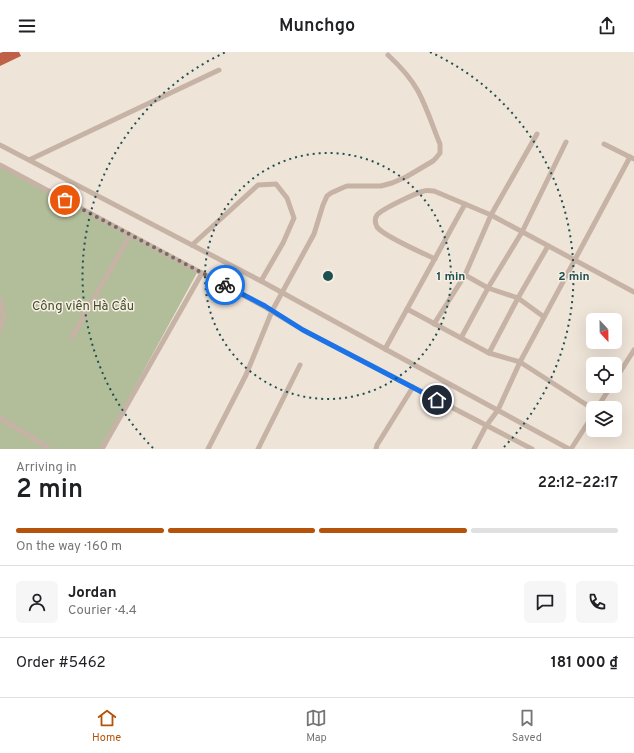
<!DOCTYPE html>
<meta charset="utf-8">
<style>
body{margin:0;font-family:Overpass,sans-serif;background:#f6f6f6;color:#202124;height:100vh;display:flex;flex-direction:column;font-size:15px;white-space:nowrap}
*{box-sizing:border-box;margin:0}
p{font-size:13px;color:#757577}
.icon{flex:none;width:22px;height:22px;fill:none;stroke:currentColor;stroke-width:2;stroke-linecap:round;stroke-linejoin:round}
.map{position:relative;height:397px;overflow:hidden}
.drawer{display:flex;flex-direction:column;background:#fff;flex:1}
.drawer>*{flex:none}
.needle{width:26px;rotate:158deg}
.controls{position:absolute;left:586px;top:261px;display:grid;gap:8px}
.controls a{display:grid;place-items:center;width:36px;height:36px;border-radius:6px;background:#fff;box-shadow:0 4px 16px #0002;font-size:20px}
.pin{position:absolute;display:grid;place-items:center;width:34px;height:34px;color:#fff;margin:-17px;border:2px solid #fff;border-radius:50%;box-shadow:0 1px 4px #0007}
.courier{position:absolute;display:grid;place-items:center;width:40px;height:40px;margin:-20px;border:3px solid #1a73e8;border-radius:50%;background:#fff;color:#222;box-shadow:0 1px 5px #0007}
.headline em{font-style:normal;font-weight:600}
.headline div{display:flex;flex-direction:column-reverse}
.headline{display:flex;align-items:center;justify-content:space-between;height:68px;padding:0 16px}
h1{font-size:26px;font-weight:600;line-height:30px}
.bar{display:grid;grid-template-columns:repeat(4,1fr);gap:6px 4px;align-content:center;height:48px;padding:0 16px}
.bar i{height:5px;border-radius:3px;background:#e0e0e0}
.bar .on{background:#b45309}
.bar p{grid-column:span 4}
.line{display:flex;align-items:center;gap:10px;padding:0 16px;border-top:1px solid #e0e0e0}
.line div{flex:1}
.round{display:grid;place-items:center;flex:none;width:42px;height:42px;border-radius:6px;background:#f6f6f6}
header{display:flex;justify-content:space-between;align-items:center;height:52px;padding:0 16px;background:#fff;font-size:18px;font-weight:600}
.tabs{display:flex;justify-content:space-around;align-items:center;height:56px;border-top:1px solid #e0e0e0;background:#fff;font-size:11px;color:#757577}
.tabs a{display:grid;justify-items:center;gap:2px}
.tabs .on{color:#b45309}
.map>svg:first-child{display:block}
</style>
<header><svg class="icon" aria-label="menu" viewBox="0 0 24 24"><path d="M4 6h16M4 12h16M4 18h16"/></svg>Munchgo<svg class="icon" aria-label="share" viewBox="0 0 24 24"><path d="M12 15V3M7 8l5-5 5 5M5 13v7h14v-7"/></svg></header>
<div class="map">
<svg width="634" height="397" viewBox="0 0 634 397">
<rect width="100%" height="100%" fill="#efe4d8"/>
<path fill="#b2bd9a" d="M0 113 198 219 101 397H0Z"/>
<path fill="#bf6047" d="M3 0H19L21 4 0 14V1Z"/>
<g fill="none" stroke-linecap="round" stroke-linejoin="round">
<g stroke="#c6b3a5" stroke-width="5">
<path d="M604 92 634 107"/>
<path d="M0 93 261 229 385 297 569 397"/>
<path d="M29 108 219 18"/>
<path d="M0 113 265 255 303 278 532 397"/>
<path d="M192 193 258 133 276 132 287 146 294 166 283 191 261 229"/>
<path d="M435 207C423 201 383 184 377 175 375 171 375 166 377 163 382 157 416 141 424 139 427 138 431 139 434 139L491 163 634 240"/>
<path d="M465 223 491 163 537 82"/>
<path d="M0 247 4 263 0 278"/>
<path d="M407 257 489 301 520 310 593 357"/>
<path d="M434 272 465 223 488 236 518 246 544 265"/>
<path d="M72 285 130 183"/>
<path d="M461 286 488 236 522 180 566 90"/>
<path d="M385 297 465 152"/>
<path d="M489 301 518 246 548 194"/>
<path d="M615 328 634 298"/>
<path d="M597 356 611 334"/>
<path d="M0 366 46 394 48 397"/>
<path d="M102 397 202 221"/>
<path d="M208 397 246 323 272 259 314 182 323 153 327 144 331 141 342 136 347 134H381L392 131 406 125 433 109 436 106 440 101V92C433 75 427 56 418 39 410 25 400 14 388 3"/>
<path d="M258 397 300 313"/>
<path d="M376 397 377 393 413 335"/>
<path d="M474 397 486 374 498 358 520 310 630 105"/>
<path d="M571 397 593 363"/>
</g>
</g>
<g fill="none" stroke-linecap="round" stroke-linejoin="round">
<path stroke="#756b64" stroke-width="4" stroke-dasharray="0 7.2" d="M65 148 225 233"/>
<path stroke="#1a73e8" stroke-width="5" d="M225 233 265 254 303 278 437 348"/>
</g>
<g fill="none" stroke="#1e5051" stroke-width="2" stroke-dasharray="2 4">
<circle cx="328" cy="224" r="123"/>
<path d="M153 396A246 246 0 0 1 226 0M430 0A246 246 0 0 1 503 396"/>
</g>
<g text-anchor="middle" stroke-width="3" stroke-linejoin="round" paint-order="stroke">
<g font-size="13" fill="#434f2b" stroke="#f7eee4">
<text x="83" y="258">Công viên Hà Cầu</text>
</g>
</g>
<circle cx="328" cy="224" r="6" fill="#1e5051" stroke="#f7eee4" stroke-width="2"/>
<g font-size="12" text-anchor="middle" font-weight="bold" fill="#1e5051" stroke="#f7eee4" stroke-width="3" stroke-linejoin="round" paint-order="stroke">
<text x="451" y="228">1 min</text>
<text x="574" y="228">2 min</text>
</g>
</svg>
<div class="controls">
<a><svg class="needle" viewBox="-14 -14 28 28"><path d="M0-13l5 13h-10z" fill="#e53935"/><path d="M0 13l5-13h-10z" fill="#757577"/></svg></a>
<a><svg class="icon" aria-label="locate" viewBox="0 0 24 24"><circle cx="12" cy="12" r="6"/><path d="M12 2v4M12 18v4M2 12h4M18 12h4"/></svg></a>
<a><svg class="icon" aria-label="layers" viewBox="0 0 24 24"><path d="M12 4l9 5-9 5-9-5zM3 14l9 5 9-5"/></svg></a>
</div>
<div class="pin" style="left:65px;top:148px;background:#ea580c"><svg class="icon" aria-label="bag" viewBox="0 0 24 24"><path d="M5 8h14l-1 12H6zM9 8a3 3 0 0 1 6 0"/></svg></div>
<div class="pin" style="left:437px;top:348px;background:#1f2937"><svg class="icon" aria-label="home" viewBox="0 0 24 24"><path d="M3 11l9-7 9 7M6 9v11h12V9"/></svg></div>
<div class="courier" style="left:225px;top:233px"><svg class="icon" aria-label="bike" viewBox="0 0 24 24"><circle cx="6" cy="16" r="4"/><circle cx="18" cy="16" r="4"/><path d="M6 16l4-8h5l3 8M10 8l3 8H6M13 5h3"/></svg></div>
</div>
<section class="drawer">
<div class="headline"><div><h1>2 min</h1><p>Arriving in</p></div><em>22:12–22:17</em></div>
<div class="bar"><i class="on"></i><i class="on"></i><i class="on"></i><i></i><p>On the way · 160 m</p></div>
<div class="line" style="height:72px"><a class="round"><svg class="icon" aria-label="person" viewBox="0 0 24 24"><circle cx="12" cy="8" r="4"/><path d="M4 21q1-7 8-7t8 7"/></svg></a><div><b>Jordan</b><p>Courier · 4.4</p></div><a class="round"><svg class="icon" aria-label="chat" viewBox="0 0 24 24"><path d="M4 5h16v11H9l-5 4z"/></svg></a><a class="round"><svg class="icon" aria-label="phone" viewBox="0 0 24 24"><path d="M5 4h4l2 5-3 2q2 4 5 5l2-3 5 2v4C11 20 4 13 5 4z"/></svg></a></div>
<div class="line" style="height:52px"><div>Order #5462</div><b>181 000 ₫</b></div>
</section>
<nav class="tabs">
<a class="on"><svg class="icon" aria-label="home" viewBox="0 0 24 24"><path d="M3 11l9-7 9 7M6 9v11h12V9"/></svg>Home</a>
<a><svg class="icon" aria-label="map" viewBox="0 0 24 24"><path d="M3 6l6-2 6 2 6-2v14l-6 2-6-2-6 2zM9 4v14M15 6v14"/></svg>Map</a>
<a><svg class="icon" aria-label="saved" viewBox="0 0 24 24"><path d="M7 4h10v16l-5-4-5 4z"/></svg>Saved</a>
</nav>
